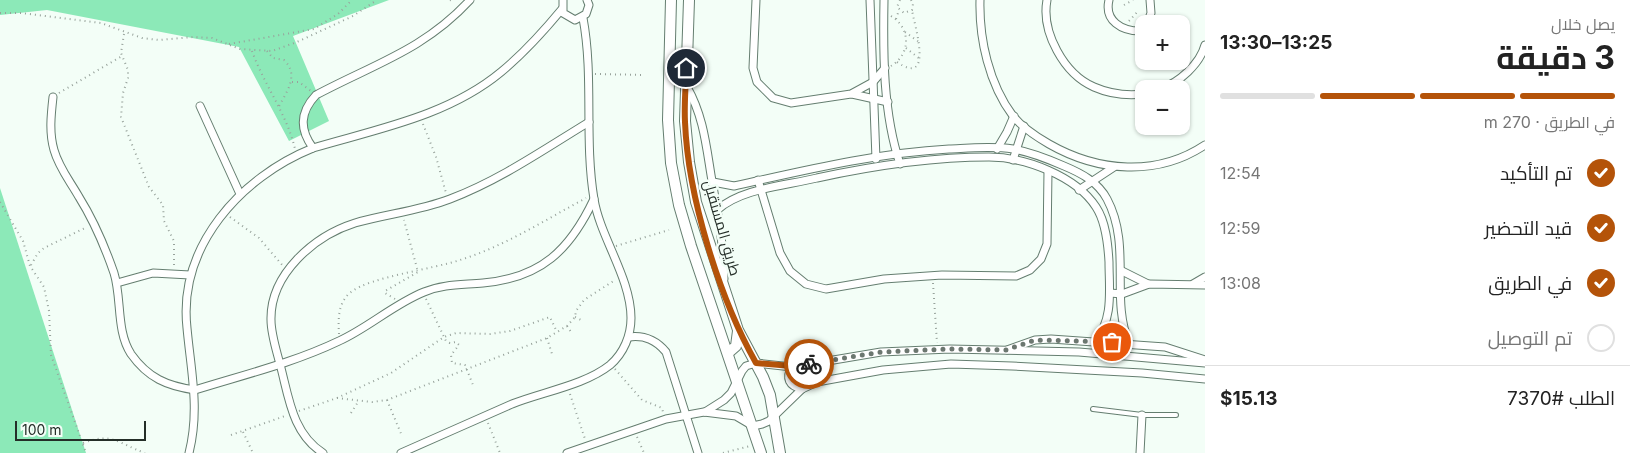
<!DOCTYPE html>
<html lang="ar">
<meta charset="utf-8">
<style>
body{margin:0;font-family:Inter,Cairo,sans-serif;background:#f2f2f2;color:#222;direction:rtl;height:100vh;display:flex;flex-direction:column;font-size:19px;white-space:nowrap}
*{box-sizing:border-box;margin:0}
p{font-size:16px;color:#767676}
.icon{flex:none;width:28px;height:28px;fill:none;stroke:currentColor;stroke-width:2;stroke-linecap:round;stroke-linejoin:round}
.map{position:relative;flex:1;overflow:hidden;direction:ltr}
.side{display:flex;flex-direction:column;background:#fff;width:425px}
.side>*{flex:none}
.fabs{position:absolute;left:1135px;top:15px;display:grid;gap:10px}
.fabs a{display:grid;place-items:center;width:55px;height:55px;border-radius:10px;background:#fff;box-shadow:0 1px 4px #0004;font-size:25px}
.scale{position:absolute;left:15px;bottom:12px;width:131px;box-sizing:border-box;padding-left:5px;border:2px solid #242e28;border-top:0;font-size:14px;line-height:18px;white-space:nowrap;color:#242e28;-webkit-text-stroke:4px #f3fef7;paint-order:stroke}
.pin{position:absolute;display:grid;place-items:center;width:42px;height:42px;color:#fff;margin:-21px;border:2px solid #fff;border-radius:50%;box-shadow:0 1px 5px #0007}
.courier{position:absolute;display:grid;place-items:center;width:50px;height:50px;margin:-25px;border:4px solid #b45309;border-radius:50%;background:#fff;color:#222;box-shadow:0 1px 6px #0007}
.head em{font-style:normal;font-weight:700}
.head div{display:flex;flex-direction:column-reverse}
.head{display:flex;align-items:center;justify-content:space-between;height:85px;padding:0 15px}
h1{font-size:32px;font-weight:700;line-height:38px}
.bar{display:grid;grid-template-columns:repeat(4,1fr);gap:8px 5px;align-content:center;height:60px;padding:0 15px}
.bar i{height:6px;border-radius:4px;background:#e0e0e0}
.bar .current{background:#b45309}
.bar p{grid-column:span 4}
.line{display:flex;align-items:center;gap:12px;padding:0 15px;border-top:1px solid #e0e0e0}
.line div{flex:1}
ol{padding:0 15px;list-style:none}
li{display:flex;align-items:center;gap:15px;height:55px}
li p{margin-inline-start:auto}
li .icon{padding:5px;border-radius:50%;background:#b45309;color:#fff;stroke-width:4}
li:last-child{color:#767676}
li i{width:28px;height:28px;border:2px solid #e0e0e0;border-radius:50%}
main{display:flex;flex:1;min-height:0}
.map>svg:first-child{display:block}
</style>
<main>
<section class="side">
<div class="head"><div><h1>3 دقيقة</h1><p>يصل خلال</p></div><em>13:25–13:30</em></div>
<div class="bar"><i class="current"></i><i class="current"></i><i class="current"></i><i></i><p>في الطريق · 270 m</p></div>
<ol>
<li><svg class="icon" aria-label="check" viewBox="0 0 24 24"><path d="M5 12l5 5 9-10"/></svg>تم التأكيد<p>12:54</p></li>
<li><svg class="icon" aria-label="check" viewBox="0 0 24 24"><path d="M5 12l5 5 9-10"/></svg>قيد التحضير<p>12:59</p></li>
<li><svg class="icon" aria-label="check" viewBox="0 0 24 24"><path d="M5 12l5 5 9-10"/></svg>في الطريق<p>13:08</p></li>
<li><i></i>تم التوصيل</li>
</ol>
<div class="line" style="height:65px"><div>الطلب #7370</div><b>$15.13</b></div>
</section>
<div class="map">
<svg width="1205" height="453" viewBox="0 0 1205 453">
<rect width="100%" height="100%" fill="#f3fef7"/>
<g fill="#8ce9b8">
<path d="M0 0H389L293 36 329 121 289 141 239 47 47 10 0 15Z"/>
<path d="M0 188 86 453H0Z"/>
</g>
<g fill="none" stroke-linecap="round" stroke-linejoin="round">
<g stroke="#657e70" stroke-width="6">
<path id="service" d="M1093 409 1142 415H1176"/>
</g>
<g stroke="#657e70" stroke-width="9">
<g id="minor">
<path d="M563 0V13L575 20 586 14 589 5 587 0"/>
<path d="M756 0 753 68 757 82 773 98 791 103 851 94 873 82 885 68"/>
<path d="M870 0 876 159"/>
<path d="M884 0C883 54 883 113 900 164"/>
<path d="M980 0C979 39 989 84 1013 116 1022 127 1037 137 1049 144 1098 172 1157 177 1205 145"/>
<path d="M1047 0C1041 32 1064 74 1094 87 1110 94 1127 96 1144 94"/>
<path d="M1109 0C1104 21 1122 31 1140 31L1144 27"/>
<path d="M1147 24 1151 13 1150 0"/>
<path d="M687 87C703 115 706 144 711 175 717 210 724 244 724 279"/>
<path d="M1160 89C1179 83 1200 64 1205 45"/>
<path d="M852 94 888 102"/>
<path d="M53 97C51 115 49 133 54 150 59 168 70 181 79 197 94 221 105 247 114 273 122 299 116 331 131 354 148 378 167 386 195 390 243 375 293 363 339 341 368 328 394 304 424 292 443 284 462 285 483 283 541 278 570 250 594 199"/>
<path d="M200 106 240 194"/>
<path d="M313 148C299 129 300 112 316 95 374 64 424 50 470 0"/>
<path d="M997 149 1007 132 1014 116"/>
<path d="M1013 160 1024 126"/>
<path d="M758 180 780 253 790 271 806 284 826 289 884 279 942 275 1016 276 1030 270 1041 259 1047 244 1048 171"/>
<path d="M713 182 734 186C806 170 876 153 949 149 971 148 992 146 1013 149 1031 152 1048 159 1064 166 1081 173 1098 182 1107 199 1132 246 1110 298 1129 343"/>
<path d="M1079 190 1114 167"/>
<path d="M717 210C742 188 784 186 817 178 872 166 932 157 989 157 1025 157 1076 176 1096 207 1106 222 1108 244 1109 262 1109 289 1114 319 1095 341"/>
<path d="M1122 271 1148 284"/>
<path d="M117 283 153 273 190 275"/>
<path d="M1193 284 1205 277"/>
<path d="M1110 293 1122 294 1149 284 1205 285"/>
<path d="M629 337C645 335 656 340 666 352L698 453"/>
<path d="M1007 350 1035 340 1051 339 1165 347 1205 360"/>
<path d="M792 367C785 378 789 386 802 389"/>
<path d="M705 412 724 400 731 393 742 371 746 366 756 363 792 367 881 352 950 349 1079 352 1205 363"/>
<path d="M189 453C200 409 191 372 187 328 178 246 241 177 313 148 377 129 448 116 501 72 524 53 543 32 562 9"/>
<path d="M323 453C293 434 289 399 281 368 277 352 271 335 271 320 270 274 314 236 355 223 386 214 419 211 450 199 500 180 543 150 589 122"/>
<path d="M401 453C438 437 475 420 512 404 542 392 585 385 610 365 624 353 631 335 631 318 631 278 600 237 594 199 584 139 594 77 583 18"/>
<path d="M567 453 666 419 704 412 736 416 753 426 762 424 769 421 802 389 817 382 883 370 951 364 1012 366 1142 373 1205 379"/>
<path d="M1140 453 1142 415"/>
</g>
</g>
<g stroke="#657e70" stroke-width="12">
<g id="secondary">
<path d="M671 0 668 120 671 163 679 205 691 246 761 453"/>
<path d="M689 0 685 121 689 162 696 202 738 330 763 377 770 395 780 453"/>
<path d="M728 353 736 346 738 331"/>
</g>
</g>
<g stroke="#97a29b" stroke-width="2" stroke-dasharray="1 4" stroke-linecap="butt">
<path d="M450 0 453 1"/>
<path d="M900 0 897 7 904 13 912 10 913 4 911 0"/>
<path d="M1124 5 1133 0"/>
<path d="M0 13H21L101 23 142 38 159 40 193 37 212 38 240 49 272 51 297 42 353 16 377 0"/>
<path d="M891 16C911 28 911 54 891 66"/>
<path d="M896 19 899 10"/>
<path d="M1129 21 1139 10"/>
<path d="M905 32 919 42"/>
<path d="M124 34 121 53 128 70V78L123 93 121 117 149 187 163 205 164 221 174 241V266"/>
<path d="M229 44 314 29 338 14 352 0"/>
<path d="M906 48 920 59"/>
<path d="M252 51C264 85 287 114 295 149"/>
<path d="M267 51 273 58 284 60C300 75 286 93 278 108"/>
<path d="M897 62C935 88 914 24 912 10"/>
<path d="M595 74 645 75"/>
<path d="M292 82H299L311 91"/>
<path d="M59 93 122 56"/>
<path d="M423 124 436 157 446 193"/>
<path d="M0 202 23 241 30 266 44 287 49 311 51 355 86 453"/>
<path d="M230 217 259 238 283 266"/>
<path d="M616 246 669 230"/>
<path d="M31 265 38 253 44 248 87 227"/>
<path d="M933 283 937 343"/>
<path d="M395 299 385 293V291L418 272 404 220"/>
<path d="M426 299 446 341 450 343 456 342 459 345 451 355 452 363 465 365 473 385"/>
<path d="M575 317 583 321"/>
<path d="M567 326 571 332"/>
<path d="M339 334C338 319 338 302 351 292 370 277 433 269 460 260 505 246 545 220 586 198"/>
<path d="M547 338 552 354"/>
<path d="M615 369 642 400 662 408 663 412"/>
<path d="M570 394 585 439"/>
<path d="M337 398 372 402 387 400 547 338 567 326 575 317 576 311 584 300 615 280"/>
<path d="M387 400 402 436"/>
<path d="M299 411 337 398 391 373 444 337 456 333 490 334 510 331 550 317 557 332"/>
<path d="M351 413 358 402"/>
<path d="M488 423 500 453"/>
<path d="M243 432 253 453"/>
<path d="M231 435 285 416"/>
<path d="M637 437 644 453"/>
<path d="M83 443C113 432 117 443 145 453"/>
<path d="M723 453 750 446"/>
</g>
<use href="#service" stroke="#fff" stroke-width="4"/>
<use href="#minor" stroke="#fff" stroke-width="7"/>
<use href="#secondary" stroke="#fff" stroke-width="10"/>
</g>
<g fill="none" stroke-linecap="round" stroke-linejoin="round">
<path stroke="#6c7770" stroke-width="5" stroke-dasharray="0 9" d="M809 364 881 352 950 349 1006 350 1035 340 1112 342"/>
<path stroke="#b45309" stroke-width="6" d="M686 68C686 86 684 104 685 122 688 197 719 297 756 363L792 366 809 364"/>
</g>
<g text-anchor="middle" stroke-width="5" stroke-linejoin="round" paint-order="stroke">
<g font-size="15" fill="#242e28" stroke="#f3fef7">
<text transform="translate(722 228) rotate(74)" y="5">طريق المستقبل</text>
</g>
</g>
</svg>
<div class="fabs">
<a>+</a>
<a>−</a>
</div>
<div class="scale">100 m</div>
<div class="pin" style="left:1112px;top:342px;background:#ea580c"><svg class="icon" aria-label="bag" viewBox="0 0 24 24"><path d="M5 8h14l-1 12H6zM9 8a3 3 0 0 1 6 0"/></svg></div>
<div class="pin" style="left:686px;top:68px;background:#1f2937"><svg class="icon" aria-label="home" viewBox="0 0 24 24"><path d="M3 11l9-7 9 7M6 9v11h12V9"/></svg></div>
<div class="courier" style="left:809px;top:364px"><svg class="icon" aria-label="bike" viewBox="0 0 24 24"><circle cx="6" cy="16" r="4"/><circle cx="18" cy="16" r="4"/><path d="M6 16l4-8h5l3 8M10 8l3 8H6M13 5h3"/></svg></div>
</div>
</main>
